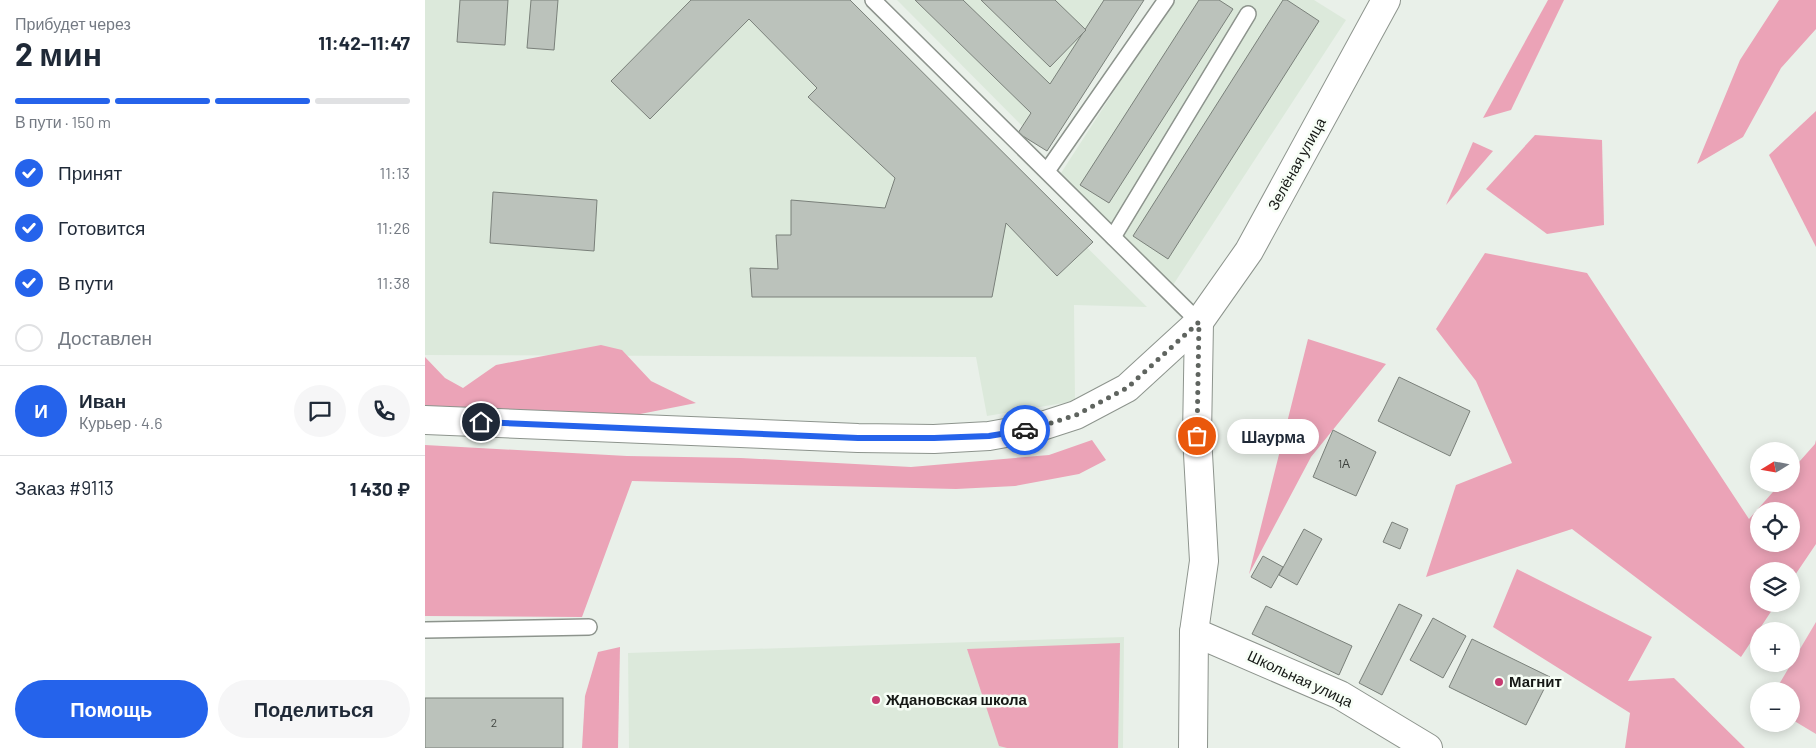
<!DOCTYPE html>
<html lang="ru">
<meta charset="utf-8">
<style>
body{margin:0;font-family:Barlow,sans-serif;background:#f6f6f7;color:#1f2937;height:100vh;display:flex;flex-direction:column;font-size:19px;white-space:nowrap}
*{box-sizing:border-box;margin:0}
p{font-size:16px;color:#747a83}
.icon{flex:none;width:28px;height:28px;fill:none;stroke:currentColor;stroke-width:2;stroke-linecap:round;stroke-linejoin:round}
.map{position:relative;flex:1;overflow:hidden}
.sheet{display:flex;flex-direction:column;background:#fff;width:425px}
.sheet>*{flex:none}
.needle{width:32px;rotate:259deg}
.controls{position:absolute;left:1325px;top:442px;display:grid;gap:10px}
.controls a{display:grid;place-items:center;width:50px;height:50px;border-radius:50%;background:#fff;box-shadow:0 2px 12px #0003;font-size:25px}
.pin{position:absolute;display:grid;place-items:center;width:42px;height:42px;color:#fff;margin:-21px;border:2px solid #fff;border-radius:50%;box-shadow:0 1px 5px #0007}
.courier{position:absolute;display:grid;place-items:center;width:50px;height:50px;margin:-25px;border:4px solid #2563eb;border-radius:50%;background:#fff;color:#222;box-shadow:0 1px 6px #0007}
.bubble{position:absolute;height:35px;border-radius:18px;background:#fff;box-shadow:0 2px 12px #0003;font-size:16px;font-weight:700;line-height:35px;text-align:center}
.headline em{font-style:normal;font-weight:700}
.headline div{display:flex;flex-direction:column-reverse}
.headline{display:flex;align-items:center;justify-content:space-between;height:85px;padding:0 15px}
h1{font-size:32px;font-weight:700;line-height:38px}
.bar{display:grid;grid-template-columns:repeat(4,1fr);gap:8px 5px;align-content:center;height:60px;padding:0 15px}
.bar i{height:6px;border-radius:4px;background:#e0e1e3}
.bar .selected{background:#2563eb}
.bar p{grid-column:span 4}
.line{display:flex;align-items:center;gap:12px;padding:0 15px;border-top:1px solid #e0e1e3}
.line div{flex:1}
.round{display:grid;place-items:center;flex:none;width:52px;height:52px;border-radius:26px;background:#f6f6f7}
ol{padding:0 15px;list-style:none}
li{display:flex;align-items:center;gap:15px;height:55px}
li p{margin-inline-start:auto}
li .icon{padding:5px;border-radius:50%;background:#2563eb;color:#fff;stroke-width:4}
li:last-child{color:#747a83}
li i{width:28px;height:28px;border:2px solid #e0e1e3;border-radius:50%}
.action{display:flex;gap:10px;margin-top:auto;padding:10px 15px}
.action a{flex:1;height:58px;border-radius:30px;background:#2563eb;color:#fff;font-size:20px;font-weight:700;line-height:58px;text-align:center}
.action a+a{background:#f6f6f7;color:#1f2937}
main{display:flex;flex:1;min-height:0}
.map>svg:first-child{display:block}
</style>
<main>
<section class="sheet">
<div class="headline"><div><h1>2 мин</h1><p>Прибудет через</p></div><em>11:42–11:47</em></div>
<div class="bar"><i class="selected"></i><i class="selected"></i><i class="selected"></i><i></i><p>В пути · 150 m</p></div>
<ol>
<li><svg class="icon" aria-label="check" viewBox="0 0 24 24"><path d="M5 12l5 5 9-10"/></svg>Принят<p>11:13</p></li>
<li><svg class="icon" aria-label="check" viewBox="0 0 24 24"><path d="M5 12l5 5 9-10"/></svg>Готовится<p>11:26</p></li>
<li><svg class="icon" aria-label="check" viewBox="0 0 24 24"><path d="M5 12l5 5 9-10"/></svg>В пути<p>11:38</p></li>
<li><i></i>Доставлен</li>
</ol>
<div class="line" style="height:90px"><b class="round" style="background:#2563eb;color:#fff">И</b><div><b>Иван</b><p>Курьер · 4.6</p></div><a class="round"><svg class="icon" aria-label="chat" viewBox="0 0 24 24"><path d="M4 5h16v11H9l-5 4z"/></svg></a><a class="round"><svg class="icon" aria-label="phone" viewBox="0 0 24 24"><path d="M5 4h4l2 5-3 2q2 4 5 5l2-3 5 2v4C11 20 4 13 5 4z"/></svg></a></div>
<div class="line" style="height:65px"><div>Заказ #9113</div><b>1 430 ₽</b></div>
<div class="action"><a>Помощь</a><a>Поделиться</a></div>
</section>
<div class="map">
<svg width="1391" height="748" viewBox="0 0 1391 748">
<rect width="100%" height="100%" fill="#e9f0e9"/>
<g fill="#dce9db">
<path d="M0 0H413L722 307 649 305 650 401 562 416 551 357 0 355Z"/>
<path d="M472 0H714L622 151Z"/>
<path d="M748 0H889L921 20 748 285 636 173Z"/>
<path d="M699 637 698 748H204L203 653Z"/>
</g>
<path fill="#ebabbd" d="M1391 622V734L1366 719V691H1350Z"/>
<g fill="#eba3b7" fill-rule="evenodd">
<path d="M1123 0H1139L1086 110 1058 118Z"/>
<path d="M1354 0H1391V29L1356 68 1318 137 1272 164 1315 60Z"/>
<path d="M1391 111V247L1344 155Z"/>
<path d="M1110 135 1177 140 1179 225 1122 234 1061 189Z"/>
<path d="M1048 142 1068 151 1021 205Z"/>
<path d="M1060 253 1162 273 1324 519 1355 484H1366V471L1390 444 1391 440V544L1366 581V571H1334V604H1351L1316 657 1147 529 1001 577 1031 485 1087 463 1051 381 1011 329ZM1334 511H1366V544H1334Z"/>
<path d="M883 339 961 364 886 457 824 574Z"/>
<path d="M176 345 197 350 226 381 271 403 195 418 0 409V357L20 378 38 388 71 365Z"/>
<path d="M667 440 681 460 654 474 590 486 531 489 207 481 157 617 0 616V445L202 456 316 458 486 467 624 455Z"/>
<path d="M1092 569 1227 637 1203 681 1249 678 1320 748H1200L1205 713 1068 627Z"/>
<path d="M695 643 693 748H582L574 746 542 649Z"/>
<path d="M195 647 193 748H157L160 696 173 652Z"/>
</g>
<g fill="#bbc2bb" stroke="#7a807a">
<path d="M35 0H83L80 45 32 42Z"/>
<path d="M106 0H133L129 50 102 48Z"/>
<path d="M266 0H425L668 242 632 276 581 223 567 297H327L325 268 353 269 351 235H366V200L460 208 470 178 383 97 392 88 324 19 225 119 186 81Z"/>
<path d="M490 0H538L625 84 679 0H719L622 151 593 133 606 113Z"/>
<path d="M556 0H630L661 30 625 67Z"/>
<path d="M774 0H794L808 9 684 203 655 185Z"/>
<path d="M858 0H862L894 21 743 259 708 236Z"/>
<path d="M68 192 172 200 169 251 65 243Z"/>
<path d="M974 377 1045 411 1025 456 953 421Z"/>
<path d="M908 430 951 452 931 496 888 477Z"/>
<path d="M967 522 983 529 975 549 958 542Z"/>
<path d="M879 529 897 539 872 585 854 575Z"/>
<path d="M838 556 858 567 846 588 826 577Z"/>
<path d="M974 604 997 615 957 695 934 683Z"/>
<path d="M841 606 927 646 914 675 827 634Z"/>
<path d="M1008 618 1041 636 1018 678 985 660Z"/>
<path d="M1047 639 1125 677 1101 725 1024 687Z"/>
<rect x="0" y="698" width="138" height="50"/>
</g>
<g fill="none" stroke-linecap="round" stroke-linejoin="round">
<g stroke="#8d948d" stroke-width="18">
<g id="lane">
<path d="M448 0 774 322"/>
<path d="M622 171 741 0"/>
<path d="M688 237 823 14"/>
<path d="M0 630 164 627"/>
</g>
</g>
<g stroke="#8d948d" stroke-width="30">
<g id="street">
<path d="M769 632 915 695 1003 748"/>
<path d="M768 748 769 632 779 561 772 436 774 322"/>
</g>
</g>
<g stroke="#8d948d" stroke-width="30">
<path id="secondary" d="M0 420 433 438 509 439 564 436 614 427 651 415 702 388 774 322 824 251 961 0"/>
</g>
<use href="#lane" stroke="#fff" stroke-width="15"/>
<use href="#street" stroke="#fff" stroke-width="28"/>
<use href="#secondary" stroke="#fff" stroke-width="28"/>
</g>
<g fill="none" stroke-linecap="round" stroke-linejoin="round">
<path stroke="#5f645f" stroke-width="5" stroke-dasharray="0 9" d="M600 430 614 427 651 415 702 388 774 322 772 436"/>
<path stroke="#2563eb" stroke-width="6" d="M56 422 433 438H509L564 436 600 430"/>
</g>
<g fill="#c63b71" stroke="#f7fef6" stroke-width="2">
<circle cx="1074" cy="682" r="5"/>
<circle cx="451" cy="700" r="5"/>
</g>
<g text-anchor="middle" stroke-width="5" stroke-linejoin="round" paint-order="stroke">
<g font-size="12" fill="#3e423e">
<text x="919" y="468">1А</text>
<text x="69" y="727">2</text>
</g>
<g font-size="15" fill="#151815" stroke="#f7fef6">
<text transform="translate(872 164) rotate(-61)" y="5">Зелёная улица</text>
<text transform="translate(875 679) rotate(25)" y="5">Школьная улица</text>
</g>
<g font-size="15" font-weight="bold" fill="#151815" stroke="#f7fef6" text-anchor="start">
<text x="1084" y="687">Магнит</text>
<text x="461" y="705">Ждановская школа</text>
</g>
</g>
</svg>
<div class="controls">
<a><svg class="needle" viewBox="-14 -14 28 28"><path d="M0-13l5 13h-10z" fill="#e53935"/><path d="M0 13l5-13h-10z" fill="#747a83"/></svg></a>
<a><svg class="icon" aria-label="locate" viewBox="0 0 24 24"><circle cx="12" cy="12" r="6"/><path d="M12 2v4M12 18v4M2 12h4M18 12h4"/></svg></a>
<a><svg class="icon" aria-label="layers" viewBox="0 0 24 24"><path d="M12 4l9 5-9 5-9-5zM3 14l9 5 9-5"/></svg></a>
<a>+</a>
<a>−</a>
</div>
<div class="pin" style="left:772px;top:436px;background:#ea580c"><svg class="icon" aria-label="bag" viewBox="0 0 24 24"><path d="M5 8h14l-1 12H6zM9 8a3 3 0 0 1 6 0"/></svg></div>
<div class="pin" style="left:56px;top:422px;background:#1f2937"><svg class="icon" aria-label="home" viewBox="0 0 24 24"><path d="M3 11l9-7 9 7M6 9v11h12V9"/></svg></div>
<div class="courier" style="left:600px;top:430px"><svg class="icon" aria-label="car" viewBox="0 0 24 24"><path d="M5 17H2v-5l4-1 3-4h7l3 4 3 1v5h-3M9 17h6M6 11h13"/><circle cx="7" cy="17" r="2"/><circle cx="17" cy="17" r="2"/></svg></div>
<div class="bubble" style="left:802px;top:419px;width:92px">Шаурма</div>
</div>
</main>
